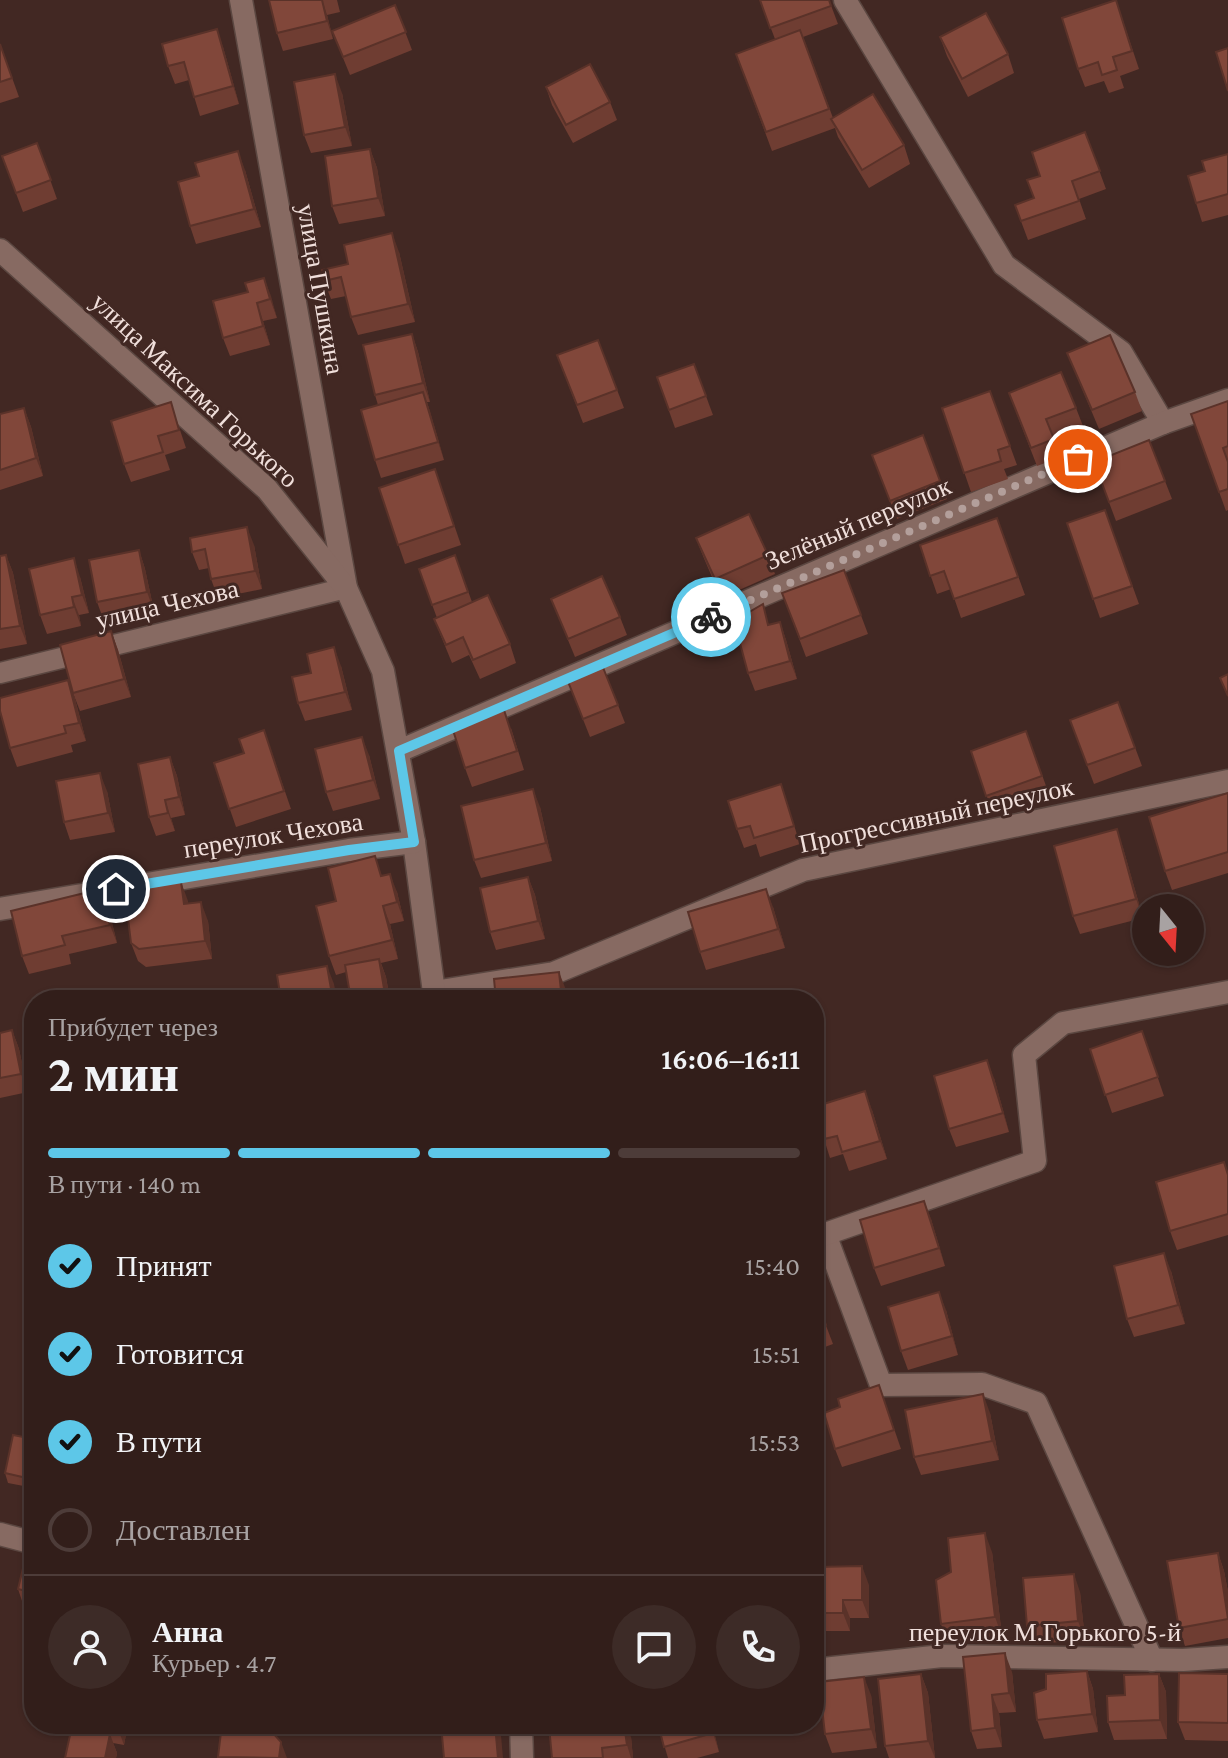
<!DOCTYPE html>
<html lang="ru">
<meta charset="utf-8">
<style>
body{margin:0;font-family:"Crimson Pro",serif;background:#3d2b27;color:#f1f3f6;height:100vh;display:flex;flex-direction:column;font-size:30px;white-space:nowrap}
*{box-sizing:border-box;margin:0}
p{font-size:26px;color:#a8a2a2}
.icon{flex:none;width:44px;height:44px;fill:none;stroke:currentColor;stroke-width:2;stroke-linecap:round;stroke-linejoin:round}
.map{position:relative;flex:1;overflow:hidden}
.side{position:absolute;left:24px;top:990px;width:800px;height:744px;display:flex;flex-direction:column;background:#321e1a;border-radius:32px;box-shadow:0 2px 6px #0004,0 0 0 2px #4d3c39}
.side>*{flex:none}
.needle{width:52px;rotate:162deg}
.fabs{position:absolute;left:1132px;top:894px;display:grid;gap:16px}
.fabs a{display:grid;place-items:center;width:72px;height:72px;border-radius:50%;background:#321e1a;box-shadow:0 2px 6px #0004,0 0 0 2px #4d3c39;font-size:40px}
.pin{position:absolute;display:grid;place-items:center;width:68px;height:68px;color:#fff;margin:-34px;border:4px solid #fff;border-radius:50%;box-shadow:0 2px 8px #0007}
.courier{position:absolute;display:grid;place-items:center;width:80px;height:80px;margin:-40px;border:6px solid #5dc7e8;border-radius:50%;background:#fff;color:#222;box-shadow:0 2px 10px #0007}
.head em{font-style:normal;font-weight:600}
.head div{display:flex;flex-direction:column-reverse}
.head{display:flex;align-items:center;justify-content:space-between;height:136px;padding:0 24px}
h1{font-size:52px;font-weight:600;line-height:60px}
.bar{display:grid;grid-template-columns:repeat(4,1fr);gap:12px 8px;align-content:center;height:96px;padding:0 24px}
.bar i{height:10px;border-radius:6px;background:#4d3c39}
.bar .on{background:#5dc7e8}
.bar p{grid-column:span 4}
.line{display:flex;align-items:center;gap:20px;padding:0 24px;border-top:2px solid #4d3c39}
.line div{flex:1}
.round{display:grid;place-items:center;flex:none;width:84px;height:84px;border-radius:42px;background:#3d2b27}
ol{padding:0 24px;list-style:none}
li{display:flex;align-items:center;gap:24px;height:88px}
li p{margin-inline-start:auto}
li .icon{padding:8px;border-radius:50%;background:#5dc7e8;color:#111;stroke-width:4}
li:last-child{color:#a8a2a2}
li i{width:44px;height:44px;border:4px solid #4d3c39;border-radius:50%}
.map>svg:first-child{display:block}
</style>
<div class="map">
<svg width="1228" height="1758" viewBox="0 0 1228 1758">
<rect width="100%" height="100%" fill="#422823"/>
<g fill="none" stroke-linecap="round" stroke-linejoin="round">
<g stroke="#5b4741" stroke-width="23">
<path id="service" d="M0 673 346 588"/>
</g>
<g stroke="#5b4741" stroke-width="25">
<g id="minor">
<path d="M241 0 346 588"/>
<path d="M845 0 1004 265 1121 352 1163 423"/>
<path d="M399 751 1163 423 1228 400"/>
<path d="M434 992 554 973 803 870 1228 781"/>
<path d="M825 1234 881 1385 982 1384 1036 1403 1152 1660"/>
<path d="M814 1238 1035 1161 1024 1055 1063 1023 1228 992"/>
<path d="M0 1534 34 1543"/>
<path d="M814 1670 942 1656 1183 1660 1228 1657"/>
</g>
</g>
<g stroke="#5b4741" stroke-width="25">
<g id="tertiary">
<path d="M0 250 267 489 346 588 383 671 414 842 435 1000"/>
<path d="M0 909 349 850 414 842"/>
<path d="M521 1724 522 1758"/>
</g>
</g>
<use href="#service" stroke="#876a62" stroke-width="20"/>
<use href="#minor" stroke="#876a62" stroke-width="22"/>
<use href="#tertiary" stroke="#876a62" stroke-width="22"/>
</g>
<g fill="#6f3d32">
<path d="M269 0H337L340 12 327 15 333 39 283 51 277 33Z"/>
<path d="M760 0H829L838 24 803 37 833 118 904 145 910 164 869 188 838 137 835 128 772 151 736 54 775 39Z"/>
<path d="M1116 0 1139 69 1120 76 1124 88 1109 93 1104 81 1085 87 1078 69Z"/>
<path d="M395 5 412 50 350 75 332 31Z"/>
<path d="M940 37 1008 54 1014 73 968 97 947 56Z"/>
<path d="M0 44 19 97 0 103Z"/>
<path d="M223 47 239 104 200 116 189 80 175 84 168 66Z"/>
<path d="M546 87 610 102 617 120 573 143 552 105Z"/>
<path d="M342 93 352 146 311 153 304 135Z"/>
<path d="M1085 132 1106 189 1079 199 1086 219 1028 240 1015 205 1034 198 1040 176Z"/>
<path d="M37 143 57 199 23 212 2 156Z"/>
<path d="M370 149 377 168 385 216 339 224 332 206Z"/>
<path d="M1228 154V215L1202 222 1196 203Z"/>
<path d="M245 170 261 227 196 244 190 226 199 176Z"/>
<path d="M399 252 415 322 358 335 351 317 346 296 331 299 324 281Z"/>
<path d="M264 278 277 318 263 321 270 345 230 356 223 338 248 292Z"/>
<path d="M412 334 418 352 430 402H427L444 460 381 478 375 460 378 405 375 395Z"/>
<path d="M598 340 624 408 583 423 557 355Z"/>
<path d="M1067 353 1135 392 1142 411 1099 429Z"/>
<path d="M694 364 713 415 675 428 657 377Z"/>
<path d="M990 391 1017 465 1004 469 1008 479 971 492 942 408Z"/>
<path d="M1228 401V510L1226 511 1191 414Z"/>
<path d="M24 408 31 427 43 476 0 490V414Z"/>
<path d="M1076 408 1083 426 1054 437 1061 457 1037 466 1016 412Z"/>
<path d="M177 421 186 448 165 455 170 470 131 482 124 464Z"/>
<path d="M923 435 947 499 897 519 872 455Z"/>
<path d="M1149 440 1172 499 1116 521 1094 462Z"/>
<path d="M435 469 461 545 405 564 379 488Z"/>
<path d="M1105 510 1139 604 1100 618 1067 523Z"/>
<path d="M997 518 1025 595 961 618 951 589 937 594 920 545Z"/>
<path d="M190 538 254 545 262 589 218 598 211 579 209 568 199 570 192 552Z"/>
<path d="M696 538 768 555 775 574 721 598 703 556Z"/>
<path d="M139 550 145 569 154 611 104 621 97 602Z"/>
<path d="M6 555 13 573 27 644 0 649V556Z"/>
<path d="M455 555 472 602 510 644 516 663 480 679 469 655 452 663 434 619 437 618 419 569Z"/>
<path d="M844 570 868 634 806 657 782 593Z"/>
<path d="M80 577 89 613 79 615 81 626 47 634 40 615Z"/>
<path d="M551 599 620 617 627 635 575 657Z"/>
<path d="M780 622 786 640 797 679 755 691 748 673 770 624Z"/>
<path d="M111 631 118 650 131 697 80 711 73 693Z"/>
<path d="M341 666 352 710 305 721 298 703Z"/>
<path d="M567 679 618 705 625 723 590 737Z"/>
<path d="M68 680 75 699 86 741 71 745 73 752 17 767 10 748Z"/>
<path d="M1118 702 1142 766 1094 784 1070 720Z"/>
<path d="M511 728 524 770 472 787 465 768Z"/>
<path d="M264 730 291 809 236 827 214 763 244 753Z"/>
<path d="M1026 731 1049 794 993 814 971 751Z"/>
<path d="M369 755 380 799 333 811 326 792Z"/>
<path d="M170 757 177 776 185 815 171 818 175 831 156 836 149 817Z"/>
<path d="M107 791 115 832 70 840 64 822Z"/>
<path d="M1228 793V873L1172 890 1165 871Z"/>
<path d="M787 803 800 844 760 857 756 844 744 848 737 829Z"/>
<path d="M540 807 552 861 481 878 474 860Z"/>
<path d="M1123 848 1143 918 1080 934 1073 916Z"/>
<path d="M382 876 397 892 404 921 390 924 398 959 381 963 386 977 390 1000H351L346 972 336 975 329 956 336 901Z"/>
<path d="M528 877 535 895 545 939 496 950 490 932Z"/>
<path d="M181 882 188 904 208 921 212 959 146 967 138 961 131 943 139 909Z"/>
<path d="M108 907 117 943 69 954 71 964 29 974 22 956Z"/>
<path d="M773 907 785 948 706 970 700 952Z"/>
<path d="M12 1030 19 1049 28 1092 0 1098V1033Z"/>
<path d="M1142 1031 1164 1096 1112 1113 1090 1049Z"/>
<path d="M994 1078 1009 1132 956 1147 949 1129Z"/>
<path d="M872 1110 887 1159 849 1171 843 1154 830 1158 824 1139Z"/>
<path d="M1224 1162 1228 1173V1235L1177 1250 1170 1231Z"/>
<path d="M931 1219 945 1266 881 1286 874 1268Z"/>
<path d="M1171 1271 1185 1324 1134 1337 1127 1319Z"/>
<path d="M814 1294 833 1344 814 1351Z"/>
<path d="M946 1310 958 1355 908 1370 901 1351Z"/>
<path d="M879 1385 901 1449 842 1467 835 1449Z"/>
<path d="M990 1413 999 1460 921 1475 914 1457Z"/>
<path d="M34 1439V1488L8 1483 5 1473Z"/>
<path d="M34 1540V1610L24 1607 18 1589Z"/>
<path d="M992 1552 1002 1636 947 1642 941 1624Z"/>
<path d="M1218 1553 1224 1571 1228 1592V1638L1185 1646 1179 1628Z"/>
<path d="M869 1585V1618H850V1631H823L816 1613Z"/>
<path d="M1080 1592 1085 1640 1034 1644 1027 1626Z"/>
<path d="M963 1657 1012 1672 1016 1712 999 1713 1002 1747 977 1749 971 1731Z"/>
<path d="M1087 1671 1093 1689 1098 1732 1044 1739 1037 1720 1046 1689Z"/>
<path d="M921 1674 928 1693 935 1758H889L885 1746Z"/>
<path d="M1159 1674 1166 1692 1167 1739 1114 1740 1108 1722 1125 1695Z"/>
<path d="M1228 1674V1741L1185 1740 1178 1722Z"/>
<path d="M871 1695 877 1748 832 1753 825 1734Z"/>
<path d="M72 1724H128L124 1745 113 1743 117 1753 116 1758H65L73 1726Z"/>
<path d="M658 1724H712L719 1752 697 1758H668Z"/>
<path d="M631 1737 633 1758H552Z"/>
</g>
<g fill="#5a3229">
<path d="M322 0 327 15 333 39 327 21Z"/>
<path d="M217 29 223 47 239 104 233 86Z"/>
<path d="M335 74 342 93 352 146 345 127Z"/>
<path d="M370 149 377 168 385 216 378 198Z"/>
<path d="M238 151 245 170 261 227 254 209Z"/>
<path d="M392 233 399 252 415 322 408 304Z"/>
<path d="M264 278 271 296 277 318 270 299Z"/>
<path d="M257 303 263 321 270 345 263 326Z"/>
<path d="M412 334 418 352 430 402 423 383Z"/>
<path d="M423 392 430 411 444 460 438 442Z"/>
<path d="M24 408 31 427 43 476 36 458Z"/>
<path d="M247 527 254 545 262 589 255 571Z"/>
<path d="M139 550 145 569 154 611 147 592Z"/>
<path d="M6 555 13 573 27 644 20 626Z"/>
<path d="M74 558 80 577 89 613 82 595Z"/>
<path d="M72 597 79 615 81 626 74 607Z"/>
<path d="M780 622 786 640 797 679 790 661Z"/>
<path d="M111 631 118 650 131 697 124 679Z"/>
<path d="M334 647 341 666 352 710 345 692Z"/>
<path d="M68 680 75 699 86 741 79 723Z"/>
<path d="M362 737 369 755 380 799 373 780Z"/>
<path d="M170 757 177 776 185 815 179 797Z"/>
<path d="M100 773 107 791 115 832 108 813Z"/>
<path d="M533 789 540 807 552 861 546 843Z"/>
<path d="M165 800 171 818 175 831 168 813Z"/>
<path d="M1117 829 1123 848 1143 918 1136 899Z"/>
<path d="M390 874 397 892 404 921 397 902Z"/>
<path d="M528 877 535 895 545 939 538 921Z"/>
<path d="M181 882 188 901 191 923 184 904Z"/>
<path d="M101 889 108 907 117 943 110 925Z"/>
<path d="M766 889 773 907 785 948 778 929Z"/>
<path d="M201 902 208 921 212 959 205 941Z"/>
<path d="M383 906 390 924 398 959 392 940Z"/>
<path d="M379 959 386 977 390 1000H386Z"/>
<path d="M327 966 334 984 337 1000H333Z"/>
<path d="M559 972 566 990 567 1000H562Z"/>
<path d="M12 1030 19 1049 28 1092 21 1074Z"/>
<path d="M987 1060 994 1078 1009 1132 1003 1113Z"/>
<path d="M865 1091 872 1110 887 1159 880 1141Z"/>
<path d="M924 1201 931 1219 945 1266 939 1248Z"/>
<path d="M1164 1253 1171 1271 1185 1324 1178 1305Z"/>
<path d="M939 1292 946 1310 958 1355 952 1336Z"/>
<path d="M983 1394 990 1413 999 1460 992 1441Z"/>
<path d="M34 1463V1487L31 1479Z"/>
<path d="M985 1533 992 1552 1002 1636 995 1617Z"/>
<path d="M1218 1553 1224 1571 1228 1592V1613Z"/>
<path d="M862 1566 869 1585V1618L862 1600Z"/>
<path d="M1074 1574 1080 1592 1085 1640 1078 1621Z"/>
<path d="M843 1600 850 1618V1631L843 1613Z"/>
<path d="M1005 1653 1012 1672 1016 1712 1009 1693Z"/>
<path d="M1087 1671 1093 1689 1098 1732 1092 1714Z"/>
<path d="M921 1674 928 1693 935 1758 928 1741Z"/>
<path d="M1159 1674 1166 1692 1167 1739 1160 1720Z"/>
<path d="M864 1677 871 1695 877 1748 871 1729Z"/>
<path d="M992 1695 999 1713 1002 1747 995 1728Z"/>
<path d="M117 1724H128L124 1745 117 1726Z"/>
<path d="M495 1724H500L503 1758H498Z"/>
<path d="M624 1724H626L631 1737 633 1758H631L627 1745Z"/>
<path d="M710 1724H712L719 1752 713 1733Z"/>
<path d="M110 1734 117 1753 116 1758H105Z"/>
<path d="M281 1742 287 1758H279Z"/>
</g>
<g fill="#81473a" stroke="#5a3229" stroke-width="2">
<path d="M269 0H322L327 21 277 33Z"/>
<path d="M760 0H829L831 6 770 28Z"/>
<path d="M1116 0 1132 51 1113 57 1117 70 1102 75 1098 62 1078 69 1062 18Z"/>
<path d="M395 5 406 32 343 57 332 31Z"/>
<path d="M986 13 1008 54 962 79 940 37Z"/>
<path d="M217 29 233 86 194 97 184 62 168 66 162 44Z"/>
<path d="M800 30 829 109 766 132 736 54Z"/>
<path d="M0 44 12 78 0 82Z"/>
<path d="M1228 48V91L1216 52Z"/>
<path d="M590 64 610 102 566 125 546 87Z"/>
<path d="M335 74 345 127 304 135 294 82Z"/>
<path d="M873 94 904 145 862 170 831 119Z"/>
<path d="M1085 132 1100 171 1072 181 1079 201 1021 221 1015 205 1034 198 1027 180 1040 176 1032 152Z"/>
<path d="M37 143 51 180 16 193 2 156Z"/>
<path d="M370 149 378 198 332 206 325 156Z"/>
<path d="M238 151 254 209 190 226 178 182 199 176 195 163Z"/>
<path d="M1228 154V194L1196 203 1188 176 1205 171 1202 161Z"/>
<path d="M392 233 408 304 351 317 341 277 324 281 322 270 348 264 344 245Z"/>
<path d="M264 278 270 299 257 303 263 326 223 338 213 301 248 292 245 283Z"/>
<path d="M412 334 423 383 375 395 363 345Z"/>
<path d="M1110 335 1135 392 1092 410 1067 353Z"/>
<path d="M598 340 617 390 577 405 557 355Z"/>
<path d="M694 364 706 396 669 410 657 377Z"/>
<path d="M1061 372 1076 408 1046 419 1054 439 1031 448 1009 393Z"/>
<path d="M990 391 1010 446 998 450 1001 461 964 473 942 408Z"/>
<path d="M423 392 438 442 375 460 361 410Z"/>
<path d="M1228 401V446L1223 448 1228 462V489L1219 492 1191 414Z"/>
<path d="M171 402 179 430 158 436 163 452 124 464 111 421Z"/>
<path d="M24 408 36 458 0 470V414Z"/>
<path d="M923 435 940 481 890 501 872 455Z"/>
<path d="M1149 440 1165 481 1109 502 1094 462Z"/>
<path d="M435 469 454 526 398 545 379 488Z"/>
<path d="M1105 510 1132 586 1093 599 1067 523Z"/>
<path d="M749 514 768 555 715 579 696 538Z"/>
<path d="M997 518 1018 577 954 599 944 571 930 576 920 545Z"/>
<path d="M247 527 255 571 211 579 205 549 192 552 190 538Z"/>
<path d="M139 550 147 592 97 602 89 560Z"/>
<path d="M6 555 20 626 0 629V556Z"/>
<path d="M455 555 468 592 432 605 419 569Z"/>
<path d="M74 558 82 595 72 597 74 607 40 615 29 569Z"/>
<path d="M844 570 861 615 800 639 782 593Z"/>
<path d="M602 576 620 617 568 639 551 599Z"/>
<path d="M488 595 510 644 473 660 463 637 446 645 434 619Z"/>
<path d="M763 604 768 625 780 622 790 661 748 673 734 621Z"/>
<path d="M111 631 124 679 73 693 60 645Z"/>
<path d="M334 647 345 692 298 703 292 677 311 673 307 654Z"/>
<path d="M602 665 618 705 583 719 567 679Z"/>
<path d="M1228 674V696L1220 678Z"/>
<path d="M68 680 79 723 64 726 66 733 10 748 0 711V698Z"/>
<path d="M1118 702 1135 748 1087 765 1070 720Z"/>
<path d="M504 710 517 751 465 768 452 727Z"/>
<path d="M264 730 284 791 229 809 214 763 244 753 239 739Z"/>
<path d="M1026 731 1042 776 986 796 971 751Z"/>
<path d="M362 737 373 780 326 792 315 749Z"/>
<path d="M170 757 179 797 165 800 168 813 149 817 138 764Z"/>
<path d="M100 773 108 813 64 822 56 781Z"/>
<path d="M781 784 794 826 754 838 750 826 737 829 728 801Z"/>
<path d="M533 789 546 843 474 860 461 806Z"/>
<path d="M1228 793V852L1165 871 1149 817Z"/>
<path d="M1117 829 1136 899 1073 916 1054 846Z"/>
<path d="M375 856 381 876 390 874 397 902 383 906 392 940 329 956 316 906 336 901 328 868Z"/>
<path d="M528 877 538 921 490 932 480 888Z"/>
<path d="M181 882 184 904 201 902 205 941 139 949 131 943 127 910 139 909 137 888Z"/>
<path d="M101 889 110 925 62 936 65 945 22 956 11 911Z"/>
<path d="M766 889 778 929 700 952 688 912Z"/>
<path d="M379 959 386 1000H351L345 965Z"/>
<path d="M327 966 333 1000H281L277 975Z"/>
<path d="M559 972 562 1000H496L494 979Z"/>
<path d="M228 991 229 1000H182Z"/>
<path d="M12 1030 21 1074 0 1078V1033Z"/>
<path d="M1142 1031 1158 1077 1105 1095 1090 1049Z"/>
<path d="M987 1060 1003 1113 949 1129 934 1076Z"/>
<path d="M865 1091 880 1141 842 1152 837 1136 824 1139 814 1107Z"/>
<path d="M1224 1162 1228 1175V1214L1170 1231 1156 1182Z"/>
<path d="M924 1201 939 1248 874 1268 860 1220Z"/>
<path d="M1164 1253 1178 1305 1127 1319 1114 1266Z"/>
<path d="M939 1292 952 1336 901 1351 888 1307Z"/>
<path d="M814 1294 826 1325 814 1330Z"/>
<path d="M879 1385 894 1430 835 1449 824 1413 840 1407 838 1399Z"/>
<path d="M983 1394 992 1441 914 1457 905 1410Z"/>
<path d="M13 1435 34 1439V1463L31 1479 5 1473Z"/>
<path d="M985 1533 995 1617 941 1624 936 1580 951 1572 948 1538Z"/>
<path d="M30 1539 34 1540V1593L18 1589Z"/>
<path d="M1218 1553 1228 1619 1179 1628 1167 1561Z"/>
<path d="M862 1566V1600H843V1613H816V1567Z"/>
<path d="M1074 1574 1078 1621 1027 1626 1023 1578Z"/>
<path d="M1005 1653 1009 1693 992 1695 995 1728 971 1731 963 1657Z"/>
<path d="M1087 1671 1092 1714 1037 1720 1034 1693 1046 1689V1674Z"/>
<path d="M1179 1673 1228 1674V1723L1178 1722Z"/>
<path d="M921 1674 928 1741 885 1746 878 1679Z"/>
<path d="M1159 1674 1160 1720 1108 1722 1107 1696 1125 1695 1124 1675Z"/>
<path d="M864 1677 871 1729 825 1734 819 1682Z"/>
<path d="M222 1724H265L281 1742 279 1758 218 1757Z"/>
<path d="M441 1724H495L498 1758H444Z"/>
<path d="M572 1724H624L627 1745 602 1748 603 1758H552L549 1726Z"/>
<path d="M658 1724H710L713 1733 664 1747Z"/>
<path d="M72 1726 110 1734 105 1758H65Z"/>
</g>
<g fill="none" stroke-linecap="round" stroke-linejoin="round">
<path stroke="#b39f9b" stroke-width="8" stroke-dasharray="0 14.4" d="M711 617 1078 459"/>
<path stroke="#5dc7e8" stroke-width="10" d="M116 889 349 850 414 842 399 751 711 617"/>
</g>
<g text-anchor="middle" stroke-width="6" stroke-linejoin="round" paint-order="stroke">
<g font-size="26" fill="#f0dfdb" stroke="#422823">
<text transform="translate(321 289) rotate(80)" y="9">улица Пушкина</text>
<text transform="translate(195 390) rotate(43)" y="9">улица Максима Горького</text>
<text transform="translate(858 523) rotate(-23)" y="9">Зелёный переулок</text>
<text transform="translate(167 604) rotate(-13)" y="9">улица Чехова</text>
<text transform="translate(936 815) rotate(-12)" y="9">Прогрессивный переулок</text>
<text transform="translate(273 835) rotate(-9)" y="9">переулок Чехова</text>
<text x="1045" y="1641">переулок М.Горького 5-й</text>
</g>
</g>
</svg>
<div class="fabs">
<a><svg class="needle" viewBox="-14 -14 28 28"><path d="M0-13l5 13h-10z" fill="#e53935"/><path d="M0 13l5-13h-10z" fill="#a8a2a2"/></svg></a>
</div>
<div class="pin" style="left:1078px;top:459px;background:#ea580c"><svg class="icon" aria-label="bag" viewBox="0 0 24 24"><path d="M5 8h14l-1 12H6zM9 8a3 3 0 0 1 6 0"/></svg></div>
<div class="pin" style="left:116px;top:889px;background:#1f2937"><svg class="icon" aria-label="home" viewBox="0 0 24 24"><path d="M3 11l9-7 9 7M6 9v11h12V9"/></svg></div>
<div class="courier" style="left:711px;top:617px"><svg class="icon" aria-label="bike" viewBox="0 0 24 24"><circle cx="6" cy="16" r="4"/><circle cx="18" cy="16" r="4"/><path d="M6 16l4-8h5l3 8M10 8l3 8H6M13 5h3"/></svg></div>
<section class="side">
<div class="head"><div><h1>2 мин</h1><p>Прибудет через</p></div><em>16:06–16:11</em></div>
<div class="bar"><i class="on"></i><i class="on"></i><i class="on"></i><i></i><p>В пути · 140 m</p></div>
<ol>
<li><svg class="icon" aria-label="check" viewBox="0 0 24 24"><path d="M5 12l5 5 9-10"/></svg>Принят<p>15:40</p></li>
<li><svg class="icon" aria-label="check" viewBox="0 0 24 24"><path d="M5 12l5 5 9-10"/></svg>Готовится<p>15:51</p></li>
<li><svg class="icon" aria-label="check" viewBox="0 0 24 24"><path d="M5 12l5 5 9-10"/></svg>В пути<p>15:53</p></li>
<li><i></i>Доставлен</li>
</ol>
<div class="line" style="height:144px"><a class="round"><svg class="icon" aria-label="person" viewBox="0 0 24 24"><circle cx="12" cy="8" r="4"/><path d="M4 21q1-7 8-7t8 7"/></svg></a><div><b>Анна</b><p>Курьер · 4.7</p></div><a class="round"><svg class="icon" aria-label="chat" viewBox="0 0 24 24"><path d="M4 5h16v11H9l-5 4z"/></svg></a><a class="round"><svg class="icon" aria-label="phone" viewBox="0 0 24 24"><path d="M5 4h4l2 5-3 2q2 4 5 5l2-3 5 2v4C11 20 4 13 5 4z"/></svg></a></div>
</section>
</div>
